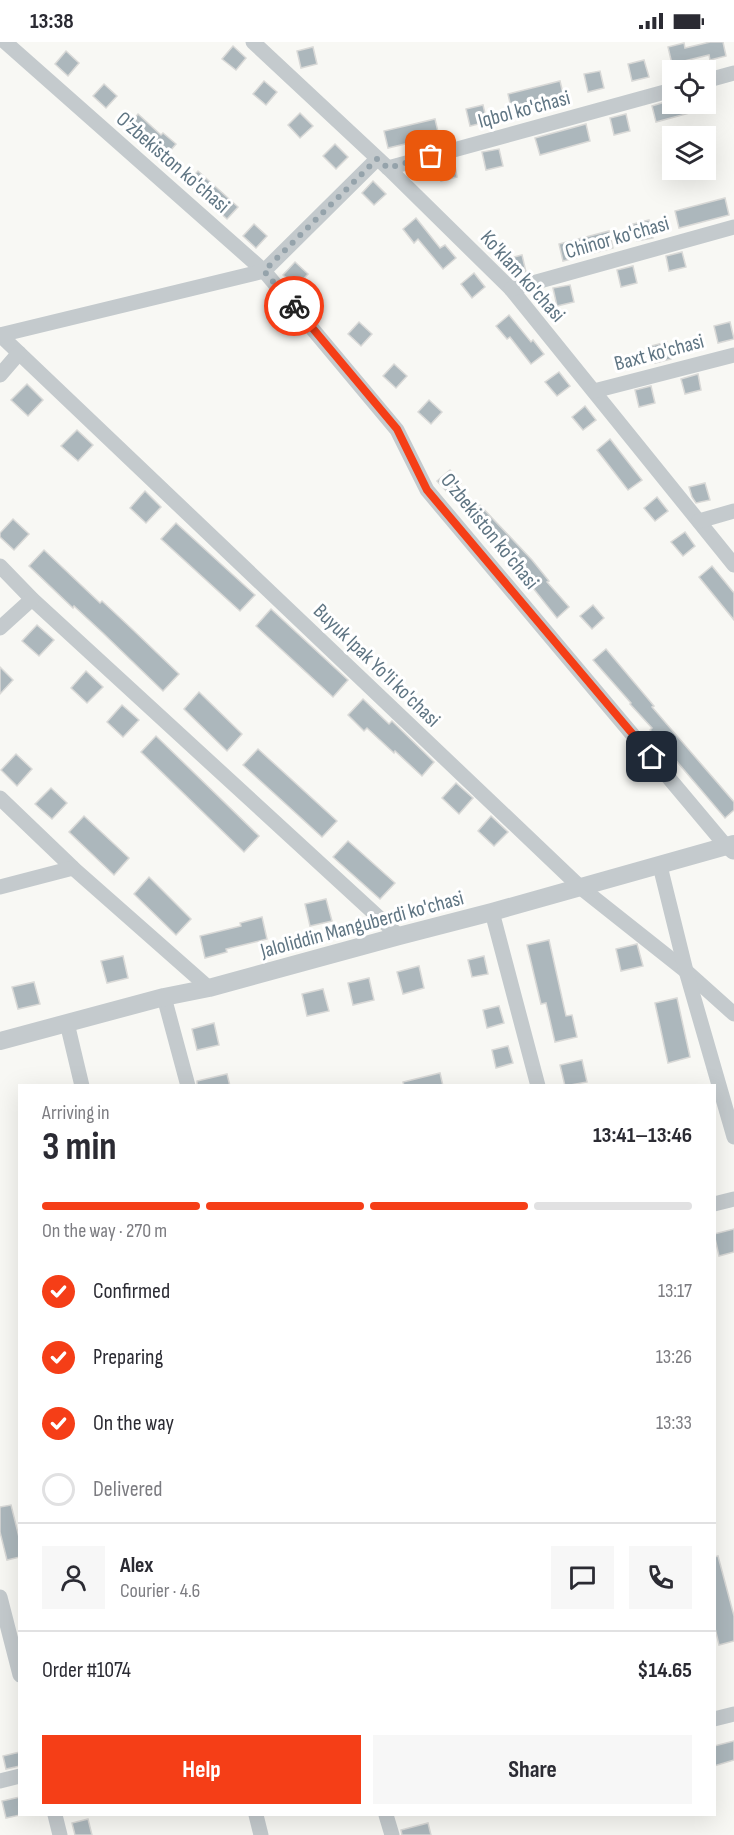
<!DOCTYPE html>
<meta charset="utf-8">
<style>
body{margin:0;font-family:"Sofia Sans Condensed",sans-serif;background:#f7f7f7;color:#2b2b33;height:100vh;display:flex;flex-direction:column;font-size:22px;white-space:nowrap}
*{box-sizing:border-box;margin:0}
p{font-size:20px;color:#7c7c81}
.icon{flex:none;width:33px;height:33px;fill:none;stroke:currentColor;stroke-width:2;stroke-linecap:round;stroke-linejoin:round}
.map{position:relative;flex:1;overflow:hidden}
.panel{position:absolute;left:18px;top:1042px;width:698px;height:732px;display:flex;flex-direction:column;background:#fff;border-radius:0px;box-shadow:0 6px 24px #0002}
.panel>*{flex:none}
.fabs{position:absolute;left:662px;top:18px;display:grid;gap:12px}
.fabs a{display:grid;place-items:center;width:54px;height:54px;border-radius:0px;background:#fff;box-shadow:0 6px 24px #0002;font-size:30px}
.pin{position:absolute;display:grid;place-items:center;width:51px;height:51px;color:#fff;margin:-26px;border-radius:12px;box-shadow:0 3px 9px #0006}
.courier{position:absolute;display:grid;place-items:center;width:60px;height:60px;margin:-30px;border:4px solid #f53e17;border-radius:50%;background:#fff;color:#222;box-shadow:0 2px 8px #0007}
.head em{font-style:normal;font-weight:700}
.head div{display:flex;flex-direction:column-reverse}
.head{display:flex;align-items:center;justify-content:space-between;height:102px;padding:0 24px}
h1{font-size:39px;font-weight:700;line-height:45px}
.bar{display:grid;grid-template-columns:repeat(4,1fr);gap:9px 6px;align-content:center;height:72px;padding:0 24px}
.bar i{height:8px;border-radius:4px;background:#e1e1e2}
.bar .on{background:#f53e17}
.bar p{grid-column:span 4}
.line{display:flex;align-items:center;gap:15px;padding:0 24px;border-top:2px solid #e1e1e2}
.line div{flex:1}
.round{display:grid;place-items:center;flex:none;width:63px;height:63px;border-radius:0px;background:#f7f7f7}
ol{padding:0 24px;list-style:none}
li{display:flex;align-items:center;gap:18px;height:66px}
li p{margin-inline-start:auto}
li .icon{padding:6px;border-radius:50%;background:#f53e17;color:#fff;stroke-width:4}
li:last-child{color:#7c7c81}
li i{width:33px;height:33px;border:3px solid #e1e1e2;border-radius:50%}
.button{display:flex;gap:12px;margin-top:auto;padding:12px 24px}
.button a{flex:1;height:69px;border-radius:0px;background:#f53e17;color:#fff;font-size:24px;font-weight:700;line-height:69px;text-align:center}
.button a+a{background:#f7f7f7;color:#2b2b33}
.status{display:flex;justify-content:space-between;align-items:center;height:42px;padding:0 30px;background:#fff;direction:ltr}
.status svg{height:16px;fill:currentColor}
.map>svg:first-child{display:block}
</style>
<div class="status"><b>13:38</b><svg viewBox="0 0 49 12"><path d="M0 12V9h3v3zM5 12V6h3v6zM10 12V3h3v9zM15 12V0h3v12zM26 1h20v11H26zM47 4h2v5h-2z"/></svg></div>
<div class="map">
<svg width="734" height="1793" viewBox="0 0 734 1793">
<rect width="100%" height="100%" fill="#f8f8f4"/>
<g fill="#acb7bc" stroke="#d9d9d7" stroke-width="1.5">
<path d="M710 0H723L726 14 710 18 709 13 672 22 668 5 684 1 685 6Z"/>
<path d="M233 4 246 16 236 28 222 17Z"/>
<path d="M313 5 317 22 301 26 297 9Z"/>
<path d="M66 9 79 21 68 34 55 22Z"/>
<path d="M644 18 649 35 632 39 628 22Z"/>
<path d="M600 29 604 46 588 50 584 32Z"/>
<path d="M264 39 277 50 266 63 253 52Z"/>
<path d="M560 39 564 56 512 70 508 52Z"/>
<path d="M104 42 117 54 106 66 93 54Z"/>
<path d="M668 59 669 62 707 61 708 66 656 80 652 64Z"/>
<path d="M483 63 487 80 470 84 466 67Z"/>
<path d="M300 71 313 84 300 96 288 83Z"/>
<path d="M138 72 161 93 163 91 176 102 165 115 142 94 140 97 127 85Z"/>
<path d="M626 72 630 89 614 93 610 76Z"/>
<path d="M435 77 439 94 388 106 384 89Z"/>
<path d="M586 82 590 99 540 113 535 96Z"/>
<path d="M335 102 348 115 336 127 323 114Z"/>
<path d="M499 107 503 124 486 128 482 110Z"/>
<path d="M454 118 457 135 441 139 437 123Z"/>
<path d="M198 129 238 165 227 177 187 141Z"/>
<path d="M373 139 386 152 374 163 362 151Z"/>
<path d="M725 156 729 173 679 186 675 169Z"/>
<path d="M416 176 440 206 445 203 456 216 443 227 418 197 414 201 403 187Z"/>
<path d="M649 178 653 196 637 199 633 182Z"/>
<path d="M254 182 267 194 256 206 243 194Z"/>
<path d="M609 189 613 206 563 219 559 202Z"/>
<path d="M682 210 686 225 669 229 666 214Z"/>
<path d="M522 213 526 230 511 234 509 231 506 217Z"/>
<path d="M295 220 308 232 296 245 283 233Z"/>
<path d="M633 224 637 241 621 245 617 228Z"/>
<path d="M474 231 485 245 472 256 461 242Z"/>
<path d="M570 243 574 260 557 264 553 246Z"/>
<path d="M509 273 531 300 533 298 544 312 531 322 510 295 507 297 496 284Z"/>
<path d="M359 280 372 292 361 304 348 292Z"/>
<path d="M730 280 734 297 718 301 714 284Z"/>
<path d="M667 300 671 317 655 321 651 304Z"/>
<path d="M394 322 407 334 396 346 383 334Z"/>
<path d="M559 330 570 344 557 354 545 340Z"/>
<path d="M698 332 701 348 685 352 681 337Z"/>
<path d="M27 342 43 358 28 374 11 358Z"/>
<path d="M651 344 655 361 639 365 635 348Z"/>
<path d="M429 358 442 370 431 382 418 370Z"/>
<path d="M585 364 596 378 583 388 572 375Z"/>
<path d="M77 388 93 403 78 419 61 404Z"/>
<path d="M610 397 642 438 628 448 597 408Z"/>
<path d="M450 428 461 441 449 452 437 439Z"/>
<path d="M705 441 710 458 696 461 692 455 689 445Z"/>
<path d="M145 449 161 465 146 481 130 466Z"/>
<path d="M657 455 668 469 655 479 644 466Z"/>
<path d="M476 459 532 518 549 539 547 540 569 565 557 576 525 536 463 470Z"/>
<path d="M13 477 29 492 14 508 0 495V491Z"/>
<path d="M176 481 255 553 240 569 161 497Z"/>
<path d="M685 490 695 504 683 514 671 500Z"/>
<path d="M44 508 100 561 102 559 133 588 179 632 163 649 103 591 74 564 73 566 29 524Z"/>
<path d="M712 524 734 551V578L699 535Z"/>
<path d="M593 563 604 576 592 587 580 574Z"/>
<path d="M271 567 348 638 333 655 256 584Z"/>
<path d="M37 583 54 598 39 614 22 599Z"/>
<path d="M606 607 654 664 652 665 734 760V768L725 776 650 688 652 686 630 662 631 661 593 618Z"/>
<path d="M0 625 13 638 0 652Z"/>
<path d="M86 629 103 645 87 661 71 646Z"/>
<path d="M199 650 242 692 227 709 184 667Z"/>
<path d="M363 657 389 682 392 679 434 720 422 734 395 709 394 711 367 686 364 689 348 673Z"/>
<path d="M122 663 139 678 123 695 107 680Z"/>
<path d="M156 694 259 794 244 810 141 710Z"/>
<path d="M258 707 337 779 322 795 243 723Z"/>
<path d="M16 712 32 727 17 744 1 728Z"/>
<path d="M456 741 473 756 459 772 442 756Z"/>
<path d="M51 746 67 761 52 777 35 762Z"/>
<path d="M84 774 129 816 114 833 69 790Z"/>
<path d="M491 774 508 790 494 804 478 789Z"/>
<path d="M348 799 395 841 380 857 333 815Z"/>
<path d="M149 835 191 877 176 893 134 852Z"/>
<path d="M326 857 332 879 310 884 305 862Z"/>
<path d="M262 875 267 897 226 907 227 910 205 916 200 894 241 884 240 881Z"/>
<path d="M549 898 566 974 572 973 577 995 555 1000 546 961 541 962 527 903Z"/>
<path d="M637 902 643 924 621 929 616 907Z"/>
<path d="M123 914 128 936 107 941 101 919Z"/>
<path d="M484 914 488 932 472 935 468 918Z"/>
<path d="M419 924 424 946 403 952 397 930Z"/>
<path d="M369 936 374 958 353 963 348 941Z"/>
<path d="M34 940 40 962 18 967 12 945Z"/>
<path d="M323 947 329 969 307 974 302 952Z"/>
<path d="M677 956 690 1015 668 1021 655 961Z"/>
<path d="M499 964 504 981 487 986 483 968Z"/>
<path d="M214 981 219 1003 197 1008 192 987Z"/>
<path d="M508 1004 513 1021 496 1026 492 1008Z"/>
<path d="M582 1018 587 1040 565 1044 560 1023Z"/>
<path d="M440 1031 443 1044H404L403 1040Z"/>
<path d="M227 1032 230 1044H197V1039Z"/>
<path d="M734 1187V1210L719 1214 714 1192Z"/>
<path d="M11 1463 20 1499V1515L7 1518 0 1490V1465Z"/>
<path d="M718 1514 734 1574V1599L719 1603 714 1582V1515Z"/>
<path d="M734 1699V1718L714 1724V1704Z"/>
<path d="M20 1710V1724L6 1727 3 1714Z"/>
<path d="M20 1755V1773L6 1776 2 1759Z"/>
<path d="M88 1777 92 1793H75L72 1781Z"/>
<path d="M428 1781 431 1793H402L401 1788Z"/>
</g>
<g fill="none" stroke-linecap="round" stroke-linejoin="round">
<g stroke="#c4cacd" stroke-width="15">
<path d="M5 0 264 229 397 388 427 448 726 804 733 810"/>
<path d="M253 0 388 126 511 247 734 523"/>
<path d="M705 39 734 31"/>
<path d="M388 126 672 48"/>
<path d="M511 247 734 185"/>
<path d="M0 293 580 845 686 929 734 972"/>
<path d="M0 293 264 229 377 117"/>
<path d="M0 333 19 311"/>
<path d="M594 349 734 313"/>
<path d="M699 479 734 469"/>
<path d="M0 524 32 557 399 894"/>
<path d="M0 586 32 557"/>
<path d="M0 756 73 826 209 946"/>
<path d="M660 824 686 929 734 1095"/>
<path d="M0 845 73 826"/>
<path d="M492 870 538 1044"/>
<path d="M164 955 188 1044"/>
<path d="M67 981 82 1044"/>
<path d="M714 1162 734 1157"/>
<path d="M0 1555 20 1633"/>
<path d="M714 1677 734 1672"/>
<path d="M0 1739 20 1734"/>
<path d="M55 1773 60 1793"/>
<path d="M256 1773 261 1793"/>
<path d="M386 1773 392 1793"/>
</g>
<path stroke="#c4cacd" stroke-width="18" d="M0 999 164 955 209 946 399 894 492 870 734 802"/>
</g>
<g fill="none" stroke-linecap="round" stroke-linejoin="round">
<path stroke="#95a3ab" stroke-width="6" stroke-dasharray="0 10.8" d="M294 264 264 229 377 117 388 126 431 114"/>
<path stroke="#f53e17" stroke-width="8" d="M294 264 397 387 427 448 652 715"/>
</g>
<g text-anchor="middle" stroke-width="6" stroke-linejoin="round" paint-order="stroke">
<g font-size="21" fill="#5f7583" stroke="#fff">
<text transform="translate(524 67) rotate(-15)" y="7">Iqbol ko'chasi</text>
<text transform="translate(173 120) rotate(41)" y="7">O'zbekiston ko'chasi</text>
<text transform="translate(617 195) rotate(-16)" y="7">Chinor ko'chasi</text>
<text transform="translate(523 234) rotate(48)" y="7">Ko'klam ko'chasi</text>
<text transform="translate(659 310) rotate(-15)" y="7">Baxt ko'chasi</text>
<text transform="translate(490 489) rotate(51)" y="7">O'zbekiston ko'chasi</text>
<text transform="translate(377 623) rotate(44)" y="7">Buyuk Ipak Yo'li ko'chasi</text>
<text transform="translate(362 882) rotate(-15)" y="7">Jaloliddin Manguberdi ko'chasi</text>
</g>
</g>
</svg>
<div class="fabs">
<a><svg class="icon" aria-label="locate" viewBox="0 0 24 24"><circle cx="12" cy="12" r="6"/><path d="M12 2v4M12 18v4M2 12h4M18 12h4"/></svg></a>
<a><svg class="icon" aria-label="layers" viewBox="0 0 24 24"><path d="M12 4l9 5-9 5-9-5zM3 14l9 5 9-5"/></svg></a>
</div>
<div class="pin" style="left:431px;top:114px;background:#ea580c"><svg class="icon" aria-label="bag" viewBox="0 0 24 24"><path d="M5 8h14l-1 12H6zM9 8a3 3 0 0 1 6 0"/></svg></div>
<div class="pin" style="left:652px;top:715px;background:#1f2937"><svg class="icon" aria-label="home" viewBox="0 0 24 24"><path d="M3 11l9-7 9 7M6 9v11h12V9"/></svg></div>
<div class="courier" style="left:294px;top:264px"><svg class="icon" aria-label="bike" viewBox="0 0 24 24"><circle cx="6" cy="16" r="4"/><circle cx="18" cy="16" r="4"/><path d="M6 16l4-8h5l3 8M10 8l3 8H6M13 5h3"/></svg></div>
<section class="panel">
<div class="head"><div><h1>3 min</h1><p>Arriving in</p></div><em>13:41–13:46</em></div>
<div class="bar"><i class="on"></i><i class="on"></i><i class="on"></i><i></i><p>On the way · 270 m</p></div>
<ol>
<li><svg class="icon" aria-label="check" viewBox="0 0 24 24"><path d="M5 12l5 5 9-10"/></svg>Confirmed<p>13:17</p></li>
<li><svg class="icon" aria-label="check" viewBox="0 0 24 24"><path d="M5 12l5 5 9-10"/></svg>Preparing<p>13:26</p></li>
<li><svg class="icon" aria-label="check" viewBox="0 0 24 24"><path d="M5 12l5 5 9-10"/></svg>On the way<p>13:33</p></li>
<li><i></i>Delivered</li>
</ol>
<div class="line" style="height:108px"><a class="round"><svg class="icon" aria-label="person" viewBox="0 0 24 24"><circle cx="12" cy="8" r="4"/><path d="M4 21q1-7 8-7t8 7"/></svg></a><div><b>Alex</b><p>Courier · 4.6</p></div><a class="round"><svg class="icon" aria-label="chat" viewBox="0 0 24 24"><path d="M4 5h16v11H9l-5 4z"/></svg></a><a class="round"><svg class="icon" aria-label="phone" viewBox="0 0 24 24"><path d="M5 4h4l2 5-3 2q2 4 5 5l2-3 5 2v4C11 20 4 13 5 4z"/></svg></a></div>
<div class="line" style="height:78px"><div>Order #1074</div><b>$14.65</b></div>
<div class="button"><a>Help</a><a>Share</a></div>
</section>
</div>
